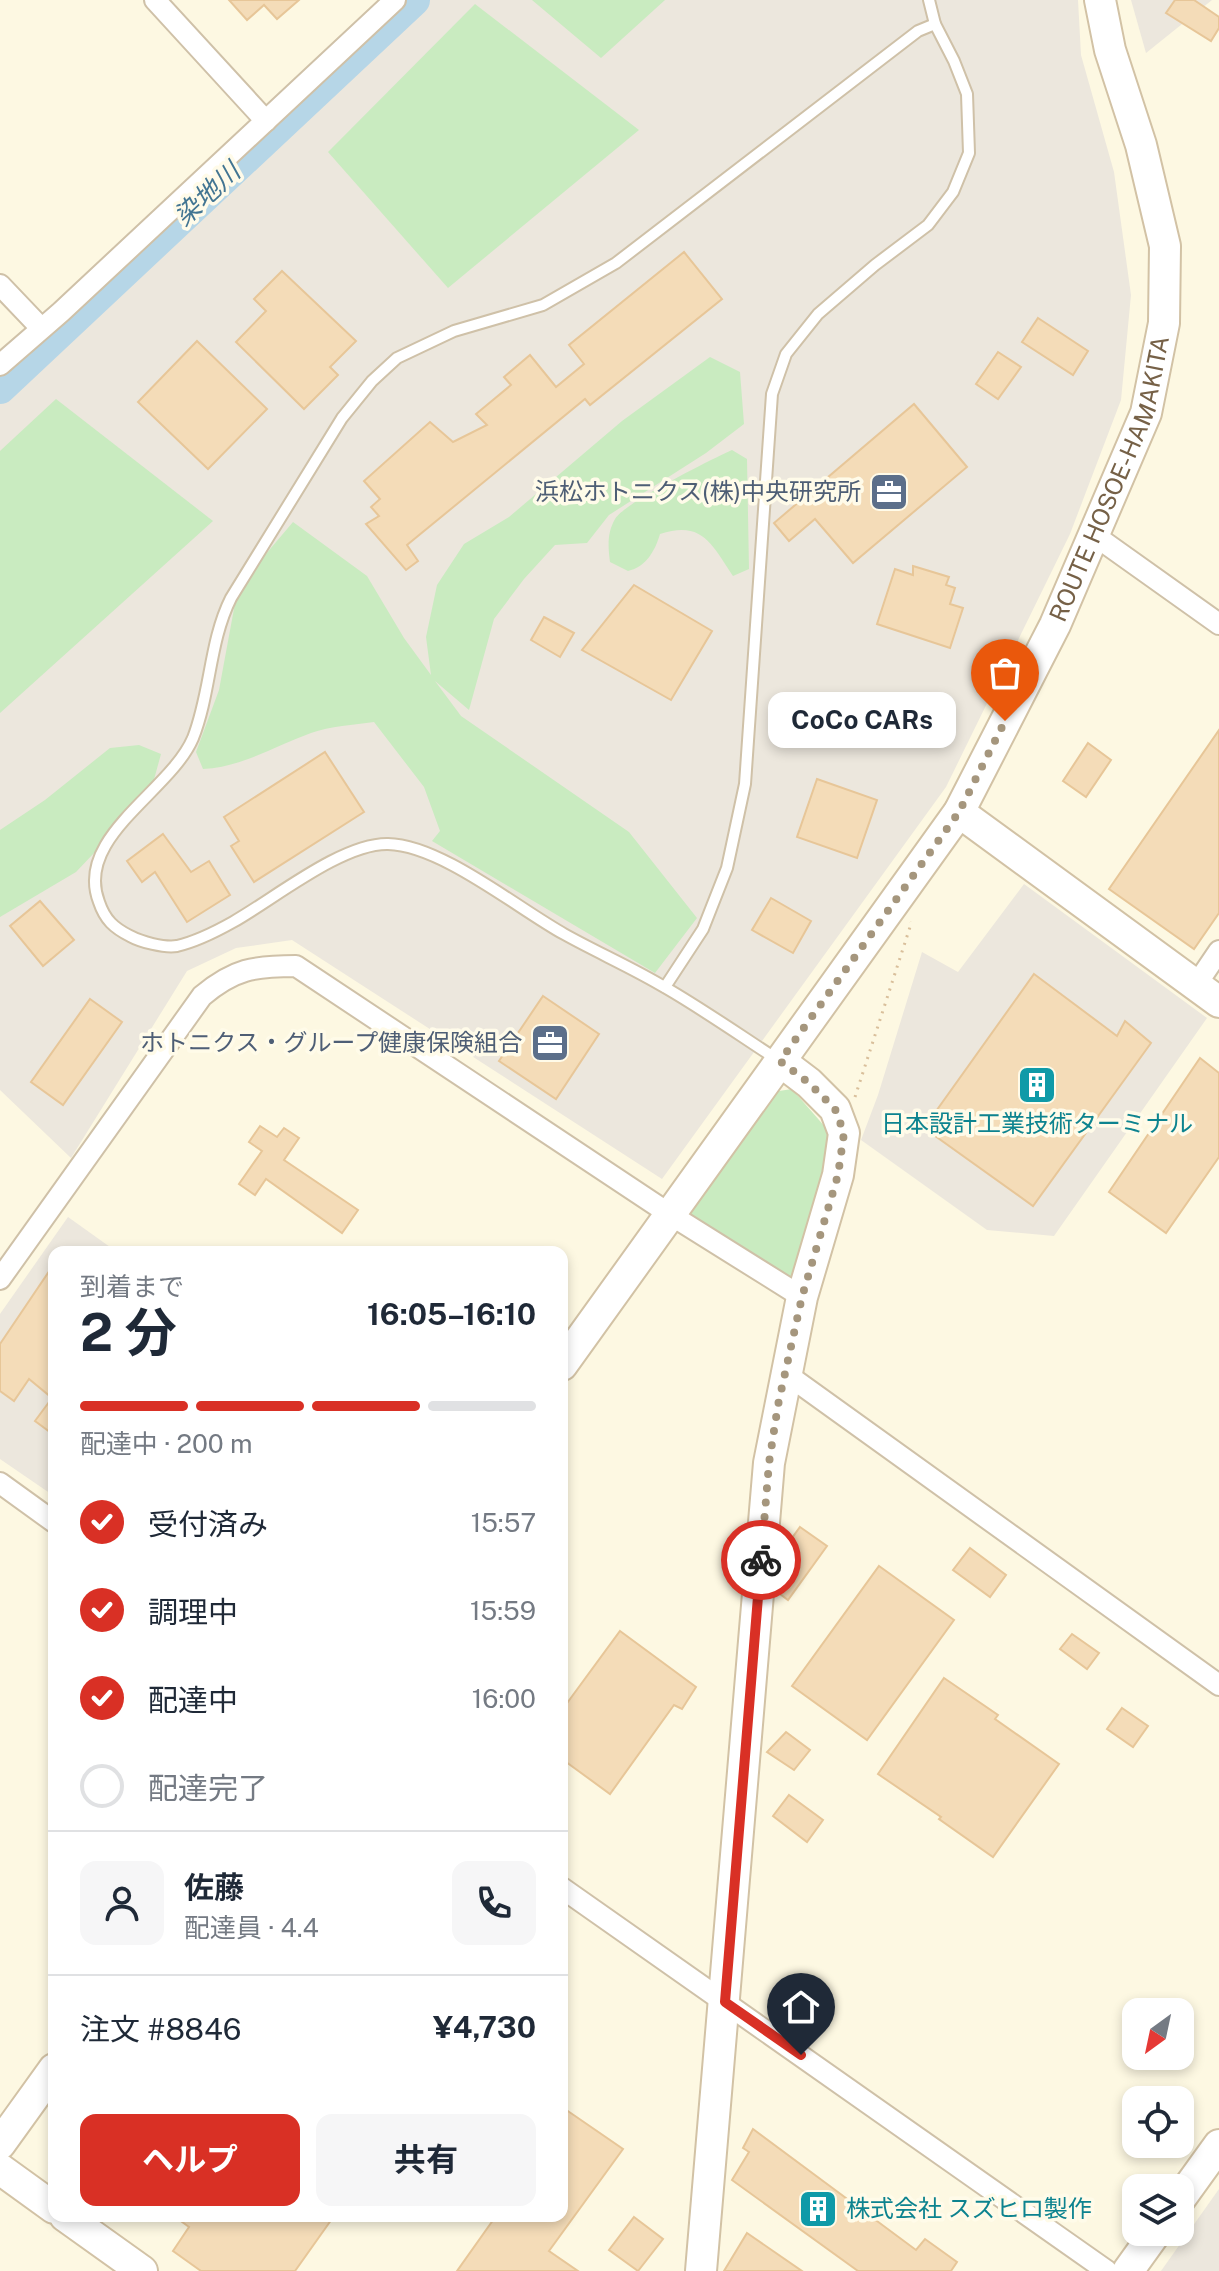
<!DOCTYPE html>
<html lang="ja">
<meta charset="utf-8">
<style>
body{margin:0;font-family:"Public Sans","Noto Sans JP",sans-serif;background:#f6f6f7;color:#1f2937;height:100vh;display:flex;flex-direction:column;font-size:30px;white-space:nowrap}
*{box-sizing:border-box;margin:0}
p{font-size:26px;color:#747a83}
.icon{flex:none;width:44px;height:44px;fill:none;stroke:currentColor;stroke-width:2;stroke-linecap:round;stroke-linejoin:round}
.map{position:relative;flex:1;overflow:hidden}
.side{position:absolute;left:48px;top:1246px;width:520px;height:976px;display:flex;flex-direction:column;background:#fff;border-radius:16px;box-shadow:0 4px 12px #0003}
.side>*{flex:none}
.needle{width:52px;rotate:213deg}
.fabs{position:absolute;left:1122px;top:1998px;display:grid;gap:16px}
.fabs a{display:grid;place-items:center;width:72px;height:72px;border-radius:16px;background:#fff;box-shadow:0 4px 12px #0003;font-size:40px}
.pin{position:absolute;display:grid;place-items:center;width:68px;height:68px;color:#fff;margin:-82px -34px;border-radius:50% 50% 50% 0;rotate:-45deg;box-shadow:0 0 8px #0007}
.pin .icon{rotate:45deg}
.courier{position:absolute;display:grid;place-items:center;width:80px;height:80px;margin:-40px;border:6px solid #d93025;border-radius:50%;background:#fff;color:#222;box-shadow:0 2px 10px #0007}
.bubble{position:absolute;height:56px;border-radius:16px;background:#fff;box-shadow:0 4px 12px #0003;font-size:26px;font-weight:700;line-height:56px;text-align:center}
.head em{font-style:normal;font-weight:700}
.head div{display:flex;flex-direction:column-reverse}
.head{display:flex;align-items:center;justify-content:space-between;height:136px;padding:0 32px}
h1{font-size:52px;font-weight:700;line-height:60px}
.bar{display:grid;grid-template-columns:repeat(4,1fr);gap:12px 8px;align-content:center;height:96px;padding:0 32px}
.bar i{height:10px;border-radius:6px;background:#e0e1e3}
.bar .active{background:#d93025}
.bar p{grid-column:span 4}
.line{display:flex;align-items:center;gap:20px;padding:0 32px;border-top:2px solid #e0e1e3}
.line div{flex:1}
.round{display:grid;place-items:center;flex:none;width:84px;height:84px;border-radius:16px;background:#f6f6f7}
ol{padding:0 32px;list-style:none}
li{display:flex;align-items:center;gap:24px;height:88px}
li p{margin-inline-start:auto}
li .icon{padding:8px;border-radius:50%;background:#d93025;color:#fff;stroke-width:4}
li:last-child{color:#747a83}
li i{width:44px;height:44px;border:4px solid #e0e1e3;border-radius:50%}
.button{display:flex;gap:16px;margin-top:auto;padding:16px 32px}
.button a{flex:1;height:92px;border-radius:16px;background:#d93025;color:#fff;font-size:32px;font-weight:700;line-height:92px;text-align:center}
.button a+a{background:#f6f6f7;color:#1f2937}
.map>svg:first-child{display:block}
</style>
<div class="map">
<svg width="1219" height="2271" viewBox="0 0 1219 2271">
<rect width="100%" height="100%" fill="#fdf8e2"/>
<g fill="#ece7dd">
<path d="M428 0H1078L1081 55 1114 172 1131 295 1121 400 1070 534 946 787 662 1179 292 940 236 948 187 971 71 1158 0 1090V401Z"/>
<path d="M1131 0H1212L1146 53Z"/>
<path d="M1024 884 1207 1018 1054 1236 987 1230 861 1140 878 1095 922 952 958 972Z"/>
<path d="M68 1217 117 1252H54V1496L0 1459V1314Z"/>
<path d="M1219 2189V2271H1161Z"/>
</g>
<g fill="#c9ebc0">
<path d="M532 0H665L601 58Z"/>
<path d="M475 4 639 130 448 288 328 152Z"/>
<path d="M710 357 740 372 744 424 706 453 609 515 587 543 555 545 524 579 494 619 469 710 435 681 461 716 629 832 697 918 655 973 432 841 440 831 424 787 374 722C354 725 330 726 311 733 274 746 243 767 203 769L196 752 219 690 238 587 293 522 367 576 404 638 431 675 426 637 437 585 464 544 509 517 622 421Z"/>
<path d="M56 399 213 521 0 713V451Z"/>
<path d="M732 450 747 459 749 569 733 576C712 545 703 520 660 534 655 551 646 567 628 571L610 562C608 547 607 533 615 519 624 503 712 459 732 450Z"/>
<path d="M139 745 161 754 150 794 76 872 0 917V830L45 800 110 748Z"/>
<path d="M792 1089 826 1128 832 1162 795 1280 686 1211 766 1093Z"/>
</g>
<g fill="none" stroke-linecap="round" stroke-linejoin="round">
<path stroke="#b6d6e7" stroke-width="32" d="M0 388 414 0"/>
</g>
<g fill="#f4dcb8" stroke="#e7c698" stroke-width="2">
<path d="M229 0H299L277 19 264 5 247 20Z"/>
<path d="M1175 0H1194L1219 17V28L1211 41 1166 13Z"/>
<path d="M684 252 722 299 590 405 585 399 407 545 418 561 406 570 366 524 379 516 371 507 380 499 364 481 430 422 453 442 487 425 476 414 511 385 504 377 530 355 556 387 584 364 569 345Z"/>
<path d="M282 271 356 341 330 367 338 375 304 409 236 342 266 311 254 299Z"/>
<path d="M1038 318 1088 351 1073 375 1022 342Z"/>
<path d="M197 341 267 409 208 469 138 402Z"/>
<path d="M998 352 1021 367 998 399 976 384Z"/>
<path d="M914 404 967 467 853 563 815 519 789 541 774 523Z"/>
<path d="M913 566 949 577 946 585 955 588 950 604 963 608 950 648 877 624 895 569 913 575Z"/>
<path d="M634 585 712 631 671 700 582 650Z"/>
<path d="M544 617 574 633 560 657 531 640Z"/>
<path d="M1219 730V913L1194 949 1109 889Z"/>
<path d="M1088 743 1111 760 1086 797 1063 781Z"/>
<path d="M325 752 364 812 254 882 231 846 239 841 224 817Z"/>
<path d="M817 779 877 800 857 858 797 837Z"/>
<path d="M163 834 191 872 209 861 230 895 187 922 155 872 142 882 127 861Z"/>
<path d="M771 898 811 921 793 953 752 930Z"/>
<path d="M40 901 74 940 43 966 10 926Z"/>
<path d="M1034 974 1117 1036 1125 1021 1151 1043 1033 1206 924 1128Z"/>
<path d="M543 996 599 1034 556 1099 499 1061Z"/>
<path d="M90 999 122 1022 63 1105 31 1082Z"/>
<path d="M1200 1058 1219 1073V1157L1166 1233 1109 1192Z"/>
<path d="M260 1126 277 1137 284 1128 299 1138 284 1160 358 1210 342 1233 266 1179 255 1195 239 1184 262 1151 249 1142Z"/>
<path d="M54 1264V1435L35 1421 52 1398 29 1379 14 1401 0 1391V1344Z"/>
<path d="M800 1527 827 1546 788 1600 776 1591 778 1576 793 1555 784 1549Z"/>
<path d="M970 1548 1006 1575 990 1597 953 1570Z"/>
<path d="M879 1566 954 1620 867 1740 792 1686Z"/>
<path d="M620 1631 696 1687 682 1709 674 1705 610 1794 562 1759V1710Z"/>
<path d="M1072 1634 1099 1653 1087 1669 1060 1649Z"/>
<path d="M944 1678 998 1715 995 1719 1059 1764 993 1857 939 1819 941 1817 878 1774Z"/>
<path d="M1122 1708 1148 1726 1133 1747 1107 1729Z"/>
<path d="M786 1732 810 1750 794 1770 767 1752Z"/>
<path d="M789 1795 823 1820 807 1842 773 1816Z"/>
<path d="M562 2107 623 2149 549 2251 578 2271H457L496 2216H562Z"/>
<path d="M753 2129 916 2250 925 2239 957 2262 951 2271H858L732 2180 749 2152 743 2148Z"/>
<path d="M174 2216H334L295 2271H201L173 2251 189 2227Z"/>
<path d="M634 2217 663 2239 638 2271 609 2250Z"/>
<path d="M747 2233 802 2271H724Z"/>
</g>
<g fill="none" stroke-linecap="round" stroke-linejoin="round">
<g stroke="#cfc1a8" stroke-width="14">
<g id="lane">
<path d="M665 987 703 929 727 868 745 784 772 394 786 354 818 314 875 265 928 225 953 192 969 153 967 94 954 61 935 24 929 0"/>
<path d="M778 1060C741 1036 704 1010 666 988 633 968 598 953 564 934 517 908 441 845 388 844 342 843 274 899 233 922 217 931 194 942 177 946 164 948 141 942 130 936 114 928 105 920 99 902 74 837 170 792 193 738 211 692 209 642 231 598L342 418 372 381 397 358 454 331 543 305 616 263 918 31 935 24"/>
</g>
</g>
<g stroke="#cfc1a8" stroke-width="24">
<g id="street">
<path d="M155 0 266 121"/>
<path d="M0 285 41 328"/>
<path d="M0 365 61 312 395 0"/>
<path d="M1094 535 1219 624"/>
<path d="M1196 985 1219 951"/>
<path d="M0 1279 202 996C234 969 254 966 296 966L671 1215 802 1297"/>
<path d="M785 1373 1219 1685"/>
<path d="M0 1483 54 1522"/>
<path d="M562 1888 1107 2271"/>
</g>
</g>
<g stroke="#d2c2a5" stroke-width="34">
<g id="secondary">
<path d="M959 812 1219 1002"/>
<path id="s1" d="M562 1365 959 812 1055 625 1146 413 1164 323 1165 246 1141 145 1110 50 1100 0"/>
<path d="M0 2144 54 2069"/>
<path d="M0 2169 54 2208"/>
<path d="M1180 2199 1219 2145"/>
<path d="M65 2216 142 2271"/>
<path d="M701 2271 769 1463 802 1297 838 1175 844 1133 835 1109 809 1083 780 1061"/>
<path d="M1128 2271 1156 2232"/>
</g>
</g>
<path stroke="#d9bf9b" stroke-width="3" stroke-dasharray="2 6" stroke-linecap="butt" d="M855 1097 911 924 910 922"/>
<use href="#lane" stroke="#fff" stroke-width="10"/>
<use href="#street" stroke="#fff" stroke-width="20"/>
<use href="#secondary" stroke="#fff" stroke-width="30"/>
</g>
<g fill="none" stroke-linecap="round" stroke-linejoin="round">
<path stroke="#a5967d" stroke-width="8" stroke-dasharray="0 14.4" d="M761 1560 769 1463 778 1405 802 1297 838 1175 844 1133 835 1109 809 1083 780 1061 959 812 1005 721"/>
<path stroke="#d93025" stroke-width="10" d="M761 1560 725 2002 801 2055"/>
</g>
<defs>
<g id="office-square" transform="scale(2)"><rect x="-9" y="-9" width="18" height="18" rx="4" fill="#5c6f8a" stroke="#fffbe9"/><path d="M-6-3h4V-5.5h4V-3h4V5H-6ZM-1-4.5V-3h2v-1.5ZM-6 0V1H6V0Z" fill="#fff"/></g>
<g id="building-square" transform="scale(2)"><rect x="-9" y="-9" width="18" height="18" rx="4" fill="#0f9aa8" stroke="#fffbe9"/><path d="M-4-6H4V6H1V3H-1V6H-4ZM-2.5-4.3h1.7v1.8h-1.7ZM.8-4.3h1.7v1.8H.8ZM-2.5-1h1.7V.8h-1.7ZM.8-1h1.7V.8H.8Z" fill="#fff"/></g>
</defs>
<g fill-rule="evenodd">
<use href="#office-square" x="889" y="492"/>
<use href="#office-square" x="550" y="1043"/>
<use href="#building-square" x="1037" y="1085"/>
<use href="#building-square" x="818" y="2209"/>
</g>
<g text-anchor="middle" stroke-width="7" stroke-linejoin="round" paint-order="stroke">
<g font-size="24" fill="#766147" stroke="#fffbe9">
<text dy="8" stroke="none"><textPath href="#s1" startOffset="1048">ROUTE HOSOE-HAMAKITA</textPath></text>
</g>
<g font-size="24" fill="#4e5e75" stroke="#fffbe9" text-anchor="end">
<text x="861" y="500">浜松ホトニクス(株)中央研究所</text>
<text x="522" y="1051">ホトニクス・グループ健康保険組合</text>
</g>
<g font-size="24" fill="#0d838f" stroke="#fffbe9">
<text x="1037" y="1132">日本設計工業技術ターミナル</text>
<text x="846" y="2217" text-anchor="start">株式会社 スズヒロ製作</text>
</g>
<g font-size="26" font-style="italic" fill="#427592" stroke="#fffbe9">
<text transform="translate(207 194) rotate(-43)" y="9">染地川</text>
</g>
</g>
</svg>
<div class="fabs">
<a><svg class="needle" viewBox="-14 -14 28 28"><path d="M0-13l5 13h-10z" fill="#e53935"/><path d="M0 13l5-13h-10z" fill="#747a83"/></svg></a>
<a><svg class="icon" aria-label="locate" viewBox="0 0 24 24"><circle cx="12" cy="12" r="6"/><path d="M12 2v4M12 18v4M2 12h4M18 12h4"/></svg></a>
<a><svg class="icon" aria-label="layers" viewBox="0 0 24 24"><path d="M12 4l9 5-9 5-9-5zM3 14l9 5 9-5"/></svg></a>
</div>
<div class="pin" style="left:1005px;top:721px;background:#ea580c"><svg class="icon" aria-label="bag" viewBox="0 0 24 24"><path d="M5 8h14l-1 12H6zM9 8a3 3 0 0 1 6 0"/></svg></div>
<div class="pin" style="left:801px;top:2055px;background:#1f2937"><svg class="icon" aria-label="home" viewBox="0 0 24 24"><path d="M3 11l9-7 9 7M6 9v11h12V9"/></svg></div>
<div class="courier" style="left:761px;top:1560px"><svg class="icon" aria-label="bike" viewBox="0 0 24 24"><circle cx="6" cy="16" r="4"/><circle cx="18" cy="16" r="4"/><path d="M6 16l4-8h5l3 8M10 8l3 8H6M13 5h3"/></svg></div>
<div class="bubble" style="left:768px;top:692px;width:188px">CoCo CARs</div>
<section class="side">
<div class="head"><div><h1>2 分</h1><p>到着まで</p></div><em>16:05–16:10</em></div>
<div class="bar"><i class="active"></i><i class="active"></i><i class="active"></i><i></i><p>配達中 · 200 m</p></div>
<ol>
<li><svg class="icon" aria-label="check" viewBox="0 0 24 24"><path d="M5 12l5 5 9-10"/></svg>受付済み<p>15:57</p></li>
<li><svg class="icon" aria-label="check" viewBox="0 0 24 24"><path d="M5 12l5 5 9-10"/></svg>調理中<p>15:59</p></li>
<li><svg class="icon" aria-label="check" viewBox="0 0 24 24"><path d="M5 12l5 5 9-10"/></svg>配達中<p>16:00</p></li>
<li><i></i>配達完了</li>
</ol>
<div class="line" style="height:144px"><a class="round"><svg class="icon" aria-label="person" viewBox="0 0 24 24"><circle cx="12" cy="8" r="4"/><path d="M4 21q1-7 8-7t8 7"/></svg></a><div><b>佐藤</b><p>配達員 · 4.4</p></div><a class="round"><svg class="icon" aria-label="phone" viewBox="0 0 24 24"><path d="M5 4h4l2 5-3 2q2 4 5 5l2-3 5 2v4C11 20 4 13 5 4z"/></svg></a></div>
<div class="line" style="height:104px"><div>注文 #8846</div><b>¥4,730</b></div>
<div class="button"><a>ヘルプ</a><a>共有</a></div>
</section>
</div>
